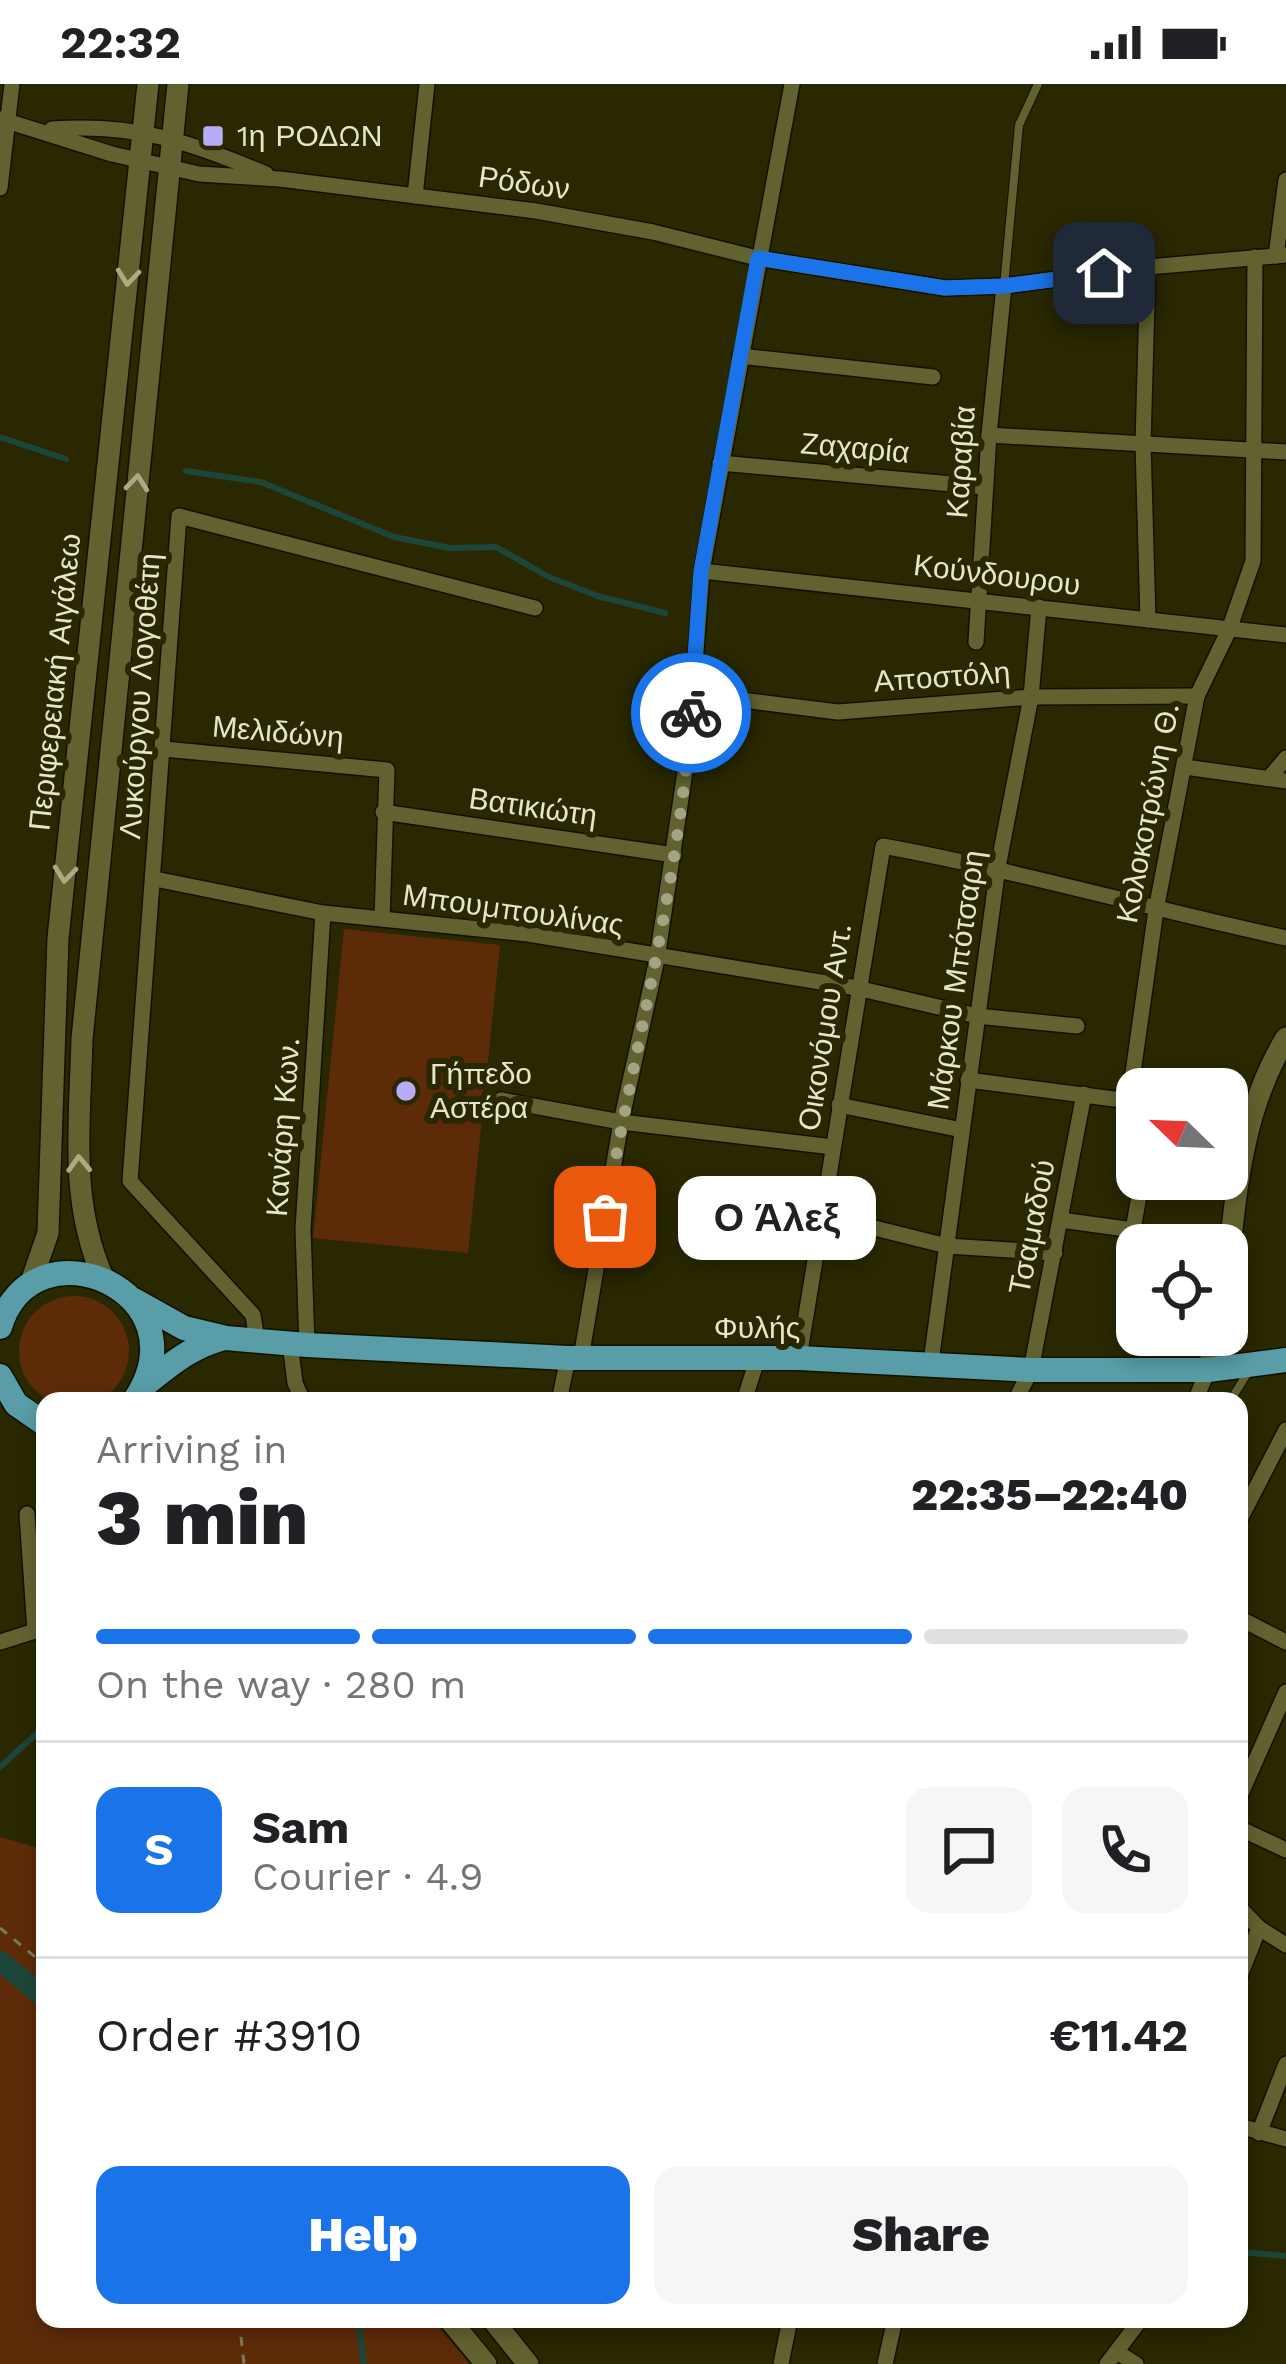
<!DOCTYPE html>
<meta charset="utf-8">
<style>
body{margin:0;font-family:"Work Sans",sans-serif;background:#f6f6f6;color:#202124;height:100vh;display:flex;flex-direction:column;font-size:45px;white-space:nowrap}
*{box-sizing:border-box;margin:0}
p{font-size:39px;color:#757577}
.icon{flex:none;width:66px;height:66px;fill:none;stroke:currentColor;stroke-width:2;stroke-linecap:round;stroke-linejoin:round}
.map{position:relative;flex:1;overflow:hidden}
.details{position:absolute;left:36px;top:1308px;width:1212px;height:936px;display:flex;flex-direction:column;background:#fff;border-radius:24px;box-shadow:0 6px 18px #0003}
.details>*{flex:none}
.needle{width:78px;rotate:293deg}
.controls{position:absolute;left:1116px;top:984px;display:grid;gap:24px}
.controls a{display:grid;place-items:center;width:132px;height:132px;border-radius:24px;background:#fff;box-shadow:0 6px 18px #0003;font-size:60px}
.pin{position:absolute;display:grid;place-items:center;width:102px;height:102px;color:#fff;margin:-51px;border-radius:24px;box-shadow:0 6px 18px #0006}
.courier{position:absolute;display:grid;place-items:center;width:120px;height:120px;margin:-60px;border:9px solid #1a73e8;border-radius:50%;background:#fff;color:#222;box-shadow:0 3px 15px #0007}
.bubble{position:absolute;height:84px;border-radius:24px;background:#fff;box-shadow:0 6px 18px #0003;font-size:39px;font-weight:800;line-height:84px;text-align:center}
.head em{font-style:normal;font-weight:800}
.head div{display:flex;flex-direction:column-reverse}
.head{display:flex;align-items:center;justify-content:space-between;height:204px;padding:0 60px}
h1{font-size:78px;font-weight:800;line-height:90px}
.bar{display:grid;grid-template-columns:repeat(4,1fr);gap:18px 12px;align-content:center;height:144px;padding:0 60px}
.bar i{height:15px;border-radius:9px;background:#e0e0e0}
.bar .active{background:#1a73e8}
.bar p{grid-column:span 4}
.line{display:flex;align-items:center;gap:30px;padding:0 60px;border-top:3px solid #e0e0e0}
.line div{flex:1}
.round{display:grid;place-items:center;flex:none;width:126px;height:126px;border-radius:24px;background:#f6f6f6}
.action{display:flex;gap:24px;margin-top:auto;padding:24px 60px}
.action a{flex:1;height:138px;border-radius:24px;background:#1a73e8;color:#fff;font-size:48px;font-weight:800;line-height:138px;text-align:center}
.action a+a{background:#f6f6f6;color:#202124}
.status{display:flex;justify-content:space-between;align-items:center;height:84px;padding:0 60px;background:#fff;direction:ltr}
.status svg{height:33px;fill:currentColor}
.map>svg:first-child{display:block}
</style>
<div class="status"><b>22:32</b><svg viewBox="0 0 49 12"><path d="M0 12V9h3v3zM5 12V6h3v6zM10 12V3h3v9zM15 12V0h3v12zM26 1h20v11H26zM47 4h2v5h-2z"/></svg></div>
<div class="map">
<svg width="1286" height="2280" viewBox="0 0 1286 2280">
<rect width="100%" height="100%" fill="#292801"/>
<g fill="#5e2b09">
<path d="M344 845 500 861 468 1169 313 1154Z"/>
<circle cx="74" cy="1267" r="55"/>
<path d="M0 1753 45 1766V2235H431L470 2280H0Z"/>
</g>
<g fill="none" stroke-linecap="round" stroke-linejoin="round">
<g stroke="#1c4639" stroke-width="6">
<path d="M0 353 66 375"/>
<path d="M186 387 261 398 394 453 450 464 496 463 549 493 598 512 665 529"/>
<path d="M0 1683 45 1642"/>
<path d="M1239 2168 1286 2172"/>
<path d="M358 2235 364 2280"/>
</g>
<path stroke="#1c4639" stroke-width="21" d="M0 1877 45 1914"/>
<g stroke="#110" stroke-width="10">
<g id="service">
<path d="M1004 202 1019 41 1038 0"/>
<path d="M1197 1316 1232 1314 1250 1285"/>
</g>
</g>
<g stroke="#110" stroke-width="18">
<g id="minor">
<path d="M0 35 112 70 199 90 280 95 536 127 653 148 757 174 945 204 1004 202 1148 183 1286 171"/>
<path d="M52 45C135 39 191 58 266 90"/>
<path d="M0 104 12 0"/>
<path d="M415 112 427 0"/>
<path d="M1276 172 1286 96"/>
<path d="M740 272 933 293"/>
<path d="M989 351 1286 368"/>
<path d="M720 379 985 403"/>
<path d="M702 487 1286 551"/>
<path d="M1148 536 1143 359 1148 183"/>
<path d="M976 558 989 351 1004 202"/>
<path d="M693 610 838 628 1031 613 1197 612"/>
<path d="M164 665 387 686 382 835"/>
<path d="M1185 683 1286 697"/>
<path d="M1270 693 1286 674"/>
<path d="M383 728 674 771"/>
<path d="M155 795 323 829 528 850 857 904 977 932 1077 942"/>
<path d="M968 996 1137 1018"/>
<path d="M501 1016 621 1038 833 1063"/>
<path d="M1129 1017 1156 826 1197 612 1229 546 1253 477 1255 173"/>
<path d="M839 1021 962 1046"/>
<path d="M1227 1030 1250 1034"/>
<path d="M822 1131 947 1162 1055 1169"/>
<path d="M1061 1136 1133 1146 1142 1095"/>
<path d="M257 1256 253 1231 130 1097 179 432 535 524"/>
<path d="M290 1259 295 1299 303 1317"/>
<path d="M307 1261 303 1145 323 829"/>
<path d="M581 1274 621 1038 657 875 689 661 702 487 792 0"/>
<path d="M799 1274 883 762C1019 787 1151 825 1286 854"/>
<path d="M931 1278 998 783 1031 613 1039 523"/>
<path d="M559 1317 568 1274"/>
<path d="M744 1317 758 1273"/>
<path d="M1015 1317 1031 1286 1084 1010"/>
<path d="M1195 1317 1208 1286"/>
<path d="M1239 1437 1286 1346"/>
<path d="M1239 1534 1286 1558"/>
<path d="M0 1558 35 1547 27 1430"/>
<path d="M1239 1714 1286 1608"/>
<path d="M1239 1744 1286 1766"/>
<path d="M1239 1823 1259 1844 1286 1861"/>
<path d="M1239 1894 1259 1844"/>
<path d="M1239 2042 1286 2055"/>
<path d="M1259 2049 1286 1980"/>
<path d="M1117 2268 1136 2280"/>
<path d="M781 2280 790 2235"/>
<path d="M885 2280 895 2235"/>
<path d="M1107 2280 1141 2235"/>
</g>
</g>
<g stroke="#110" stroke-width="24">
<g id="secondary">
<path d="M103 1193C69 1118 80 1036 82 955L178 0"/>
<path d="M1227 1193C1236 1109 1241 1028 1286 954"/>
<path d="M30 1201 48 1149 58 854 148 0"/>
<path d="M1208 1286 1217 1251"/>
<path d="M449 2235 486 2280"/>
<path d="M492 2235 528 2280"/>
</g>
</g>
<g stroke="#110" stroke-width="27">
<g id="primary">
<path d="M134 1216 184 1244 226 1254 307 1261 568 1274H799L1031 1286H1208L1286 1276"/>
<path d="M0 1243C33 1133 208 1208 134 1317"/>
<path d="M0 1292 16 1320 45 1340"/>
<path d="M146 1300C171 1280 192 1262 224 1254"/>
</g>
</g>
<g stroke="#7b7b59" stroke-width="3" stroke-dasharray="9 9" stroke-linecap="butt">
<path d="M0 1844 45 1881"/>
<path d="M239 2235 244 2280"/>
</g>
<use href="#service" stroke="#626230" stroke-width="8"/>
<use href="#minor" stroke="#626230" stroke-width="15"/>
<use href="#secondary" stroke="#626230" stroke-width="21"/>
<use href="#primary" stroke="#589da7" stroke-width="24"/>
</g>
<defs><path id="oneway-chevron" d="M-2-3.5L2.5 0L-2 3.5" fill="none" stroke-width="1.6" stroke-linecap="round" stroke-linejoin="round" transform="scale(3)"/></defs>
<g stroke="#aaab85">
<use href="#oneway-chevron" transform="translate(128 193) rotate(96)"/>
<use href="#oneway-chevron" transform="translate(137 399) rotate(-84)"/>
<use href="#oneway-chevron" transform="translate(65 790) rotate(96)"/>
<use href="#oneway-chevron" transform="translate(79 1080) rotate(-92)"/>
</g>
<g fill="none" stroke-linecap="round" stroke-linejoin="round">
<path stroke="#a3a484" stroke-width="12" stroke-dasharray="0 21.6" d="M605 1133C634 965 679 799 691 629"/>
<path stroke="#1a73e8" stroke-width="15" d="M691 629 701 487 758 174 945 204 1004 202 1104 189"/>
</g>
<g fill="#b6acf8" stroke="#292801" stroke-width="4.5">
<rect x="201" y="40" width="24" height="24" rx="6"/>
<circle cx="406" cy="1007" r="12"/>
</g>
<g text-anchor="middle" stroke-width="12" stroke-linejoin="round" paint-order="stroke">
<g font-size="30" fill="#e5e6cb" stroke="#292801" text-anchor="start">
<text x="237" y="62">1η ΡΟΔΩΝ</text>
<text x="430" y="1000">Γήπεδο<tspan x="430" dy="34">Αστέρα</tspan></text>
</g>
<g font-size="30" fill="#e5e6cb" stroke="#292801">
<text transform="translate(524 99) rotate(8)" y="10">Ρόδων</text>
<text transform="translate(855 364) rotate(5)" y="10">Ζαχαρία</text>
<text transform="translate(961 378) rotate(-86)" y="10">Καραβία</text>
<text transform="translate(997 491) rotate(7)" y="10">Κούνδουρου</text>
<text transform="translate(942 593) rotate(-4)" y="10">Αποστόλη</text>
<text transform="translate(55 598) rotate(-84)" y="10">Περιφερειακή Αιγάλεω</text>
<text transform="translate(140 612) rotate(-86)" y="10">Λυκούργου Λογοθέτη</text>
<text transform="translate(278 648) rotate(5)" y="10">Μελιδώνη</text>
<text transform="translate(533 723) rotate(8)" y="10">Βατικιώτη</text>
<text transform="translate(1148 729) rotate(-79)" y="10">Κολοκοτρώνη Θ.</text>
<text transform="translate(513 826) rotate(8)" y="10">Μπουμπουλίνας</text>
<text transform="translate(956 896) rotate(-82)" y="10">Μάρκου Μπότσαρη</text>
<text transform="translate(825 943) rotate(-81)" y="10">Οικονόμου Αντ.</text>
<text transform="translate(283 1043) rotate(-86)" y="10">Κανάρη Κων.</text>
<text transform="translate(1032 1143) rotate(-79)" y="10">Τσαμαδού</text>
<text x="757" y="1254">Φυλής</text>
</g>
</g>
</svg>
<div class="controls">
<a><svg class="needle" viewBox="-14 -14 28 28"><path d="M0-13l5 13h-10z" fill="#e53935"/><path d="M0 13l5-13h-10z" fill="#757577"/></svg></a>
<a><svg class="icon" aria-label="locate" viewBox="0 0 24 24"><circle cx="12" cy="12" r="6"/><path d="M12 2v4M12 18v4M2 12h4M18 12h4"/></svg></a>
</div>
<div class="pin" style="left:605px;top:1133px;background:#ea580c"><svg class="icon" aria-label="bag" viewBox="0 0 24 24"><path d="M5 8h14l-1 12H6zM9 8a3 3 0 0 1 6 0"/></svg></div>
<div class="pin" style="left:1104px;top:189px;background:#1f2937"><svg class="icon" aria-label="home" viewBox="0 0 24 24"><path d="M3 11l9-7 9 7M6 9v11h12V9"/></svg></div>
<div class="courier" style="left:691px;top:629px"><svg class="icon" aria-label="bike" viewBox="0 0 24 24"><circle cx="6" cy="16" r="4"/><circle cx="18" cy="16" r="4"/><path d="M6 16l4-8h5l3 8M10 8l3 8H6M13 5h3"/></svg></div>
<div class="bubble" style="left:678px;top:1092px;width:198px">Ο Άλεξ</div>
<section class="details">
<div class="head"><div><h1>3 min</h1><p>Arriving in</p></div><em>22:35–22:40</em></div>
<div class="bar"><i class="active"></i><i class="active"></i><i class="active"></i><i></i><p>On the way · 280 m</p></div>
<div class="line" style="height:216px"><b class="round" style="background:#1a73e8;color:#fff">S</b><div><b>Sam</b><p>Courier · 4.9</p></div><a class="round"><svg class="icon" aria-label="chat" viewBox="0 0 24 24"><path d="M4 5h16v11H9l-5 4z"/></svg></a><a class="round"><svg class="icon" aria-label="phone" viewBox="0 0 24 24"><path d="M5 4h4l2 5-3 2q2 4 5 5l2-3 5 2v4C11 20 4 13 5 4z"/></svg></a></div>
<div class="line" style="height:156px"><div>Order #3910</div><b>€11.42</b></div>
<div class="action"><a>Help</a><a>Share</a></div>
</section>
</div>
